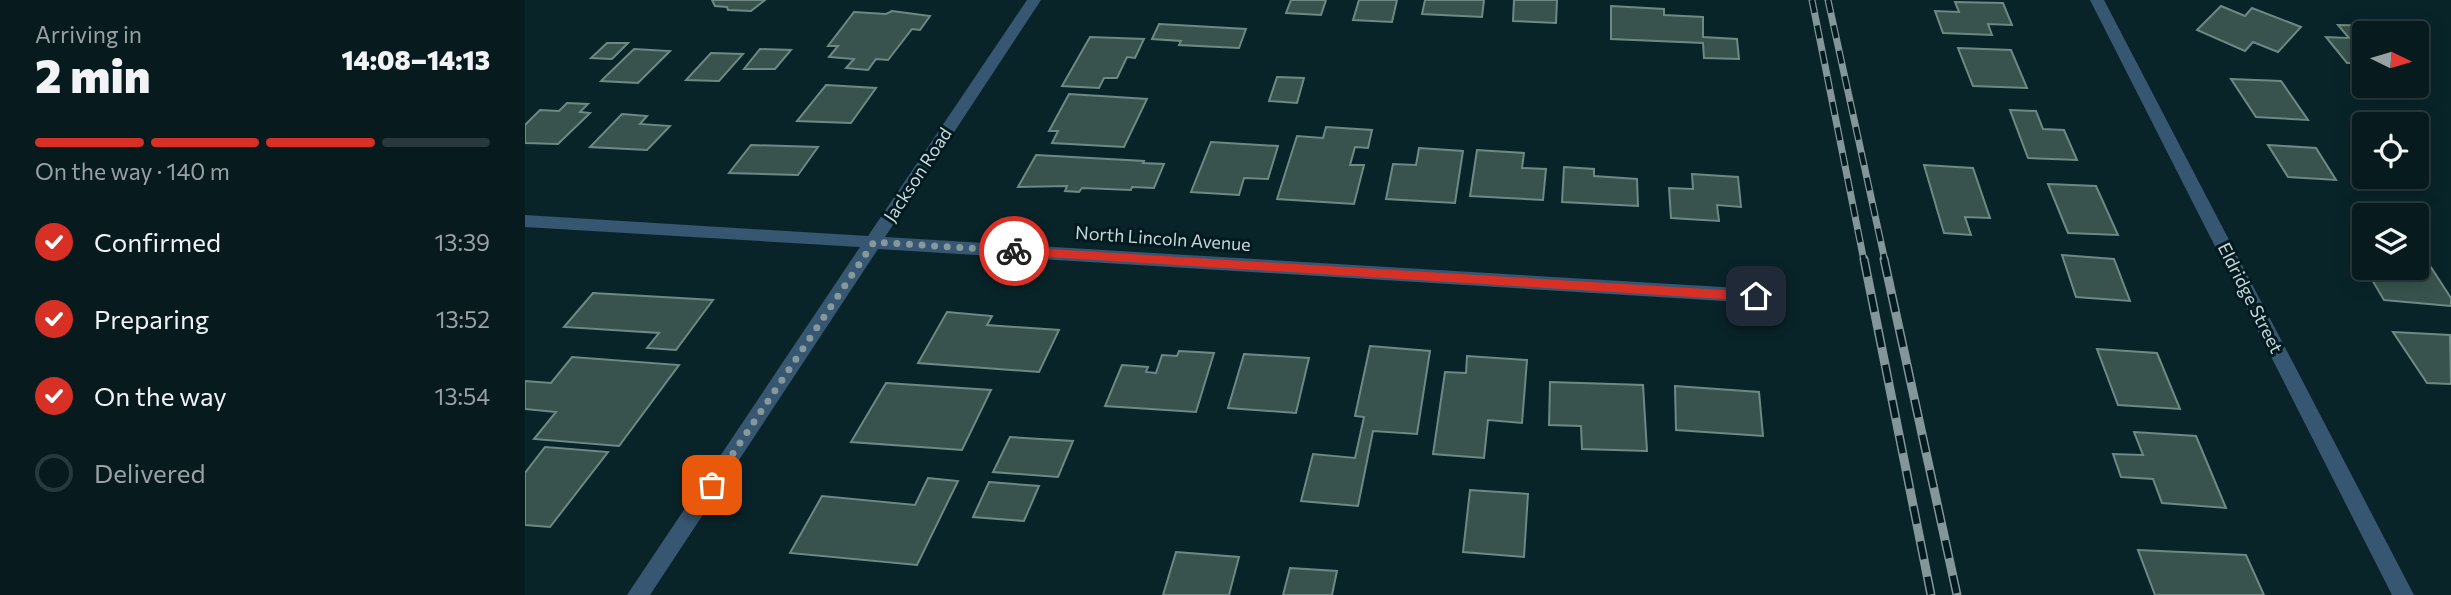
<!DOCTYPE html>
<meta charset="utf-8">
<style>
body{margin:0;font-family:Commissioner,sans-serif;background:#102428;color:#f1f3f6;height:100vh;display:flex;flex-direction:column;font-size:26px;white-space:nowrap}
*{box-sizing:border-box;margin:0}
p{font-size:23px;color:#98a1a4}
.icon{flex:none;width:38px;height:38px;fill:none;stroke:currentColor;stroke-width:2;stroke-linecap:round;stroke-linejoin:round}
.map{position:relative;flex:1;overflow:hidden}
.details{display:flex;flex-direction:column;background:#071b1f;width:525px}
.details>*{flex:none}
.needle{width:46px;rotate:95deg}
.tools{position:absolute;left:1827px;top:21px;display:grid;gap:14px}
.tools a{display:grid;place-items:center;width:77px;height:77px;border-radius:7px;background:#071b1f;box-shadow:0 4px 18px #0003,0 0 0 2px #28393d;font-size:35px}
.pin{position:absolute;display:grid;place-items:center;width:60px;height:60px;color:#fff;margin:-30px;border-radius:14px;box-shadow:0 4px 10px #0006}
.courier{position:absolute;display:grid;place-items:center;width:70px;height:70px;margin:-35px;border:5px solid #d93025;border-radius:50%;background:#fff;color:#222;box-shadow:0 2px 9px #0007}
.headline em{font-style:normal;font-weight:800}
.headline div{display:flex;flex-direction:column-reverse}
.headline{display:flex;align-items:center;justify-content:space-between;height:119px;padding:0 35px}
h1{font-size:46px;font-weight:800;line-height:52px}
.bar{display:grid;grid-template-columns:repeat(4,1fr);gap:10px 7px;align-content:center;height:84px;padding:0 35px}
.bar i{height:9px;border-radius:5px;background:#28393d}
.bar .selected{background:#d93025}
.bar p{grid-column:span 4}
ol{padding:0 35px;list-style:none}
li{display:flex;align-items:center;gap:21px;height:77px}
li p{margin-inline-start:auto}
li .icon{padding:7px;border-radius:50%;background:#d93025;color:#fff;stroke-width:4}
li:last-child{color:#98a1a4}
li i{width:38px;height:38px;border:4px solid #28393d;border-radius:50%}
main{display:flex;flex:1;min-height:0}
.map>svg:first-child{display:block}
</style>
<main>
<section class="details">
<div class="headline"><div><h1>2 min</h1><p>Arriving in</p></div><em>14:08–14:13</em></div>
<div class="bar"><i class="selected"></i><i class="selected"></i><i class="selected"></i><i></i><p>On the way · 140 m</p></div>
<ol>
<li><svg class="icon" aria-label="check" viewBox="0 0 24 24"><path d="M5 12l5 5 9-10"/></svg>Confirmed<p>13:39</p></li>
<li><svg class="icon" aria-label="check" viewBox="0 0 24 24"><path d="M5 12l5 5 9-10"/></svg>Preparing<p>13:52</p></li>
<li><svg class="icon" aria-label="check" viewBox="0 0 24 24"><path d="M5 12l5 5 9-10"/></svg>On the way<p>13:54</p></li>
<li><i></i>Delivered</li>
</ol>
</section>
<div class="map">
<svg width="1926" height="595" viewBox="0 0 1926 595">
<rect width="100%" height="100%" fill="#092429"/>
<g fill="#38534d" stroke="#6e8983" stroke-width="2">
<path d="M187 0H240L226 11 203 10 202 7 190 6Z"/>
<path d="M766 0H801L796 15 761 13Z"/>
<path d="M834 0H872L867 22 828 20Z"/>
<path d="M900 0H959L957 17 897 14Z"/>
<path d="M989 0H1032L1031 23 988 21Z"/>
<path d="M1430 2 1478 3 1487 25 1463 24 1467 35 1418 33 1410 11 1434 12Z"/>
<path d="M1086 6 1139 9V15L1178 17V37L1212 39 1214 59 1179 58 1178 43 1086 39Z"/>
<path d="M1696 6 1720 16 1727 8 1776 27 1753 52 1728 42 1720 51 1672 30Z"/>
<path d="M367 11 405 16 395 30 387 29 363 60 351 59 343 70 321 68 329 59 304 57 313 46H303L329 12 361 14Z"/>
<path d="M634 24 721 29 714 48 654 45 656 41 627 39Z"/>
<path d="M1813 25 1861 26 1867 33H1839V63H1822L1801 37 1824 38Z"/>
<path d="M565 37 619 39 610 58 602 57 592 78H579L574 88 537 86Z"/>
<path d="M82 43H103L87 59 66 58Z"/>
<path d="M1433 48 1486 50 1502 88 1448 86Z"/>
<path d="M109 49 145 51 113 83 76 81Z"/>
<path d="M235 49 266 50 250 69H219Z"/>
<path d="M186 53 218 54 194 81 161 80Z"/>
<path d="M752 77 779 78 772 103 744 101Z"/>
<path d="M1706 79 1756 81 1783 120 1731 117Z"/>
<path d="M301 85 351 88 326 123 272 121Z"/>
<path d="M544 94 622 99 599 147 527 143 533 131H524Z"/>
<path d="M42 103 63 104 55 112 65 113 33 144 0 143V125L15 110 34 111Z"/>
<path d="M1485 110 1511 111 1518 129 1539 130 1552 160 1503 158Z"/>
<path d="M97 114 122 116 115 124 145 126 122 150 65 147Z"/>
<path d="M801 127 847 130 843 148 830 147 825 165H839L829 204 752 199 772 136 798 138Z"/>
<path d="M686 142 753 146 743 179 719 178 714 195 666 192Z"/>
<path d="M226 145 293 147 273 175 204 173Z"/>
<path d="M1743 145 1791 148 1811 180 1763 177Z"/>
<path d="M894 148 938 151 930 203 861 199 868 164 891 165Z"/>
<path d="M952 150 999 153 997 168 1021 169 1018 200 945 196Z"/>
<path d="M511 155 619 161 618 163 639 164 629 188 607 187 606 190 557 188 554 192 540 191 542 186 493 187Z"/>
<path d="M1399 165 1448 168 1465 218 1440 217 1446 235 1419 233Z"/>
<path d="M1039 167 1069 169V176L1112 179 1113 206 1037 202Z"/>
<path d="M1167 174 1213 177 1216 207 1192 205 1194 221 1146 218 1144 188 1168 189Z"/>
<path d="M1523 184 1571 186 1593 235 1543 233Z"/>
<path d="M1537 255 1589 259 1605 301 1551 297Z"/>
<path d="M1892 255H1898L1926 298V306L1859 300 1840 268H1892Z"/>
<path d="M68 293 188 300 151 350 122 348 134 333 39 327Z"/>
<path d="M422 312 467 316 462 325 534 330 514 372 393 363Z"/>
<path d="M1868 332 1925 335 1926 384 1902 383Z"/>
<path d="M845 346 905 351 892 434 848 431 833 506 776 501 788 454 830 458 839 417 830 416Z"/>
<path d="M1572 349 1632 353 1655 409 1593 405Z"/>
<path d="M654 351 689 353 671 412 580 406 597 365 623 367 621 372 631 373 637 355 652 356Z"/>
<path d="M719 354 784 358 771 413 703 408Z"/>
<path d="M942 356 1002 360 997 423 963 420 959 458 908 454 920 372 941 373Z"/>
<path d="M47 357 154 365 94 446 9 439 31 412 0 409V381L26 383Z"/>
<path d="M1025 382 1118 385 1122 451 1057 449 1056 426 1024 425Z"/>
<path d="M361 383 466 390 437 450 326 442Z"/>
<path d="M1150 386 1234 392 1238 436 1151 430Z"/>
<path d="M1609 432 1671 436 1701 508 1637 503 1628 479 1596 477 1588 454 1618 455Z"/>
<path d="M485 437 548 441 533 477 468 472Z"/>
<path d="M20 447 83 452 25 527 0 525V473Z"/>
<path d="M403 478 433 481 392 565 265 553 297 496 390 505Z"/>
<path d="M464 482 514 486 499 521 448 517Z"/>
<path d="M945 490 1003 494 999 557 938 552Z"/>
<path d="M1613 550 1721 555 1739 595H1630Z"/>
<path d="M651 552 714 557 704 595H638Z"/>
<path d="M765 568 812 571 807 595H758Z"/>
</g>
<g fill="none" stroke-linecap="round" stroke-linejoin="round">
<g fill="#375671" fill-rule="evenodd">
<path d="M502 0H516L360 237 1231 289 1237 291 1240 296 1237 301 1231 303 353 249 125 595H102L335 247 0 227V215L343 236Z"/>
<path d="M1565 0H1579L1889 595H1867Z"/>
</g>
<g stroke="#83969a" stroke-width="7">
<g id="rail-far1">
<path d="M1287 0 1339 261"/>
<path d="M1303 0 1360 261"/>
</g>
</g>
<g stroke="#83969a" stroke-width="9">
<g id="rail">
<path d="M1339 259 1406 595"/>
<path d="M1359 259 1432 595"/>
</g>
</g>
<use href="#rail-far1" stroke="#011a1f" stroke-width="4.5" stroke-dasharray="13" stroke-linecap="butt"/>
<use href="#rail" stroke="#011a1f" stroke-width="6" stroke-dasharray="18" stroke-linecap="butt"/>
</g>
<path fill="#d93025" d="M489 247 1231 292 1237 296 1231 301 489 255 483 251Z"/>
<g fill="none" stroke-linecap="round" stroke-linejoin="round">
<path stroke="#85989c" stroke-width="7" stroke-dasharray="0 12.6" d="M187 485 349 242 489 251"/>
</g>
<g text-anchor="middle" stroke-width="6" stroke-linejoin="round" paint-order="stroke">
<g font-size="18" fill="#c8d7da" stroke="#011a1f">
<text transform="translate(393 175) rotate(-57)" y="6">Jackson Road</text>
<text transform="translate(638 239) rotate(4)" y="6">North Lincoln Avenue</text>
<text transform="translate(1725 298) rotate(63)" y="6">Eldridge Street</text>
</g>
</g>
</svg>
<div class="tools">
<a><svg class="needle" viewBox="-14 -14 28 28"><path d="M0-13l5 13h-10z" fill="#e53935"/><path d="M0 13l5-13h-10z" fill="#98a1a4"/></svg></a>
<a><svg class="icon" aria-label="locate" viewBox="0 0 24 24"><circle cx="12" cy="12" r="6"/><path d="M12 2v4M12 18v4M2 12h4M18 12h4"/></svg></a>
<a><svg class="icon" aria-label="layers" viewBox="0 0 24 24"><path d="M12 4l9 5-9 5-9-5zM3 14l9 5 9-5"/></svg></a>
</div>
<div class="pin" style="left:187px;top:485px;background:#ea580c"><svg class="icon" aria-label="bag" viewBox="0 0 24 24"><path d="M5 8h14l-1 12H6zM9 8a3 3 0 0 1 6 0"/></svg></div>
<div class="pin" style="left:1231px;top:296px;background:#1f2937"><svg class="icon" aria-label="home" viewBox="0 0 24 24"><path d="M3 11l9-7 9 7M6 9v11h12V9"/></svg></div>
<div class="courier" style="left:489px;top:251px"><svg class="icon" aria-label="bike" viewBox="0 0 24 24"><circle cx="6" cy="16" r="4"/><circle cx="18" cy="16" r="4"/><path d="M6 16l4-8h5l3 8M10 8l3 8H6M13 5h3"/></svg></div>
</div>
</main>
